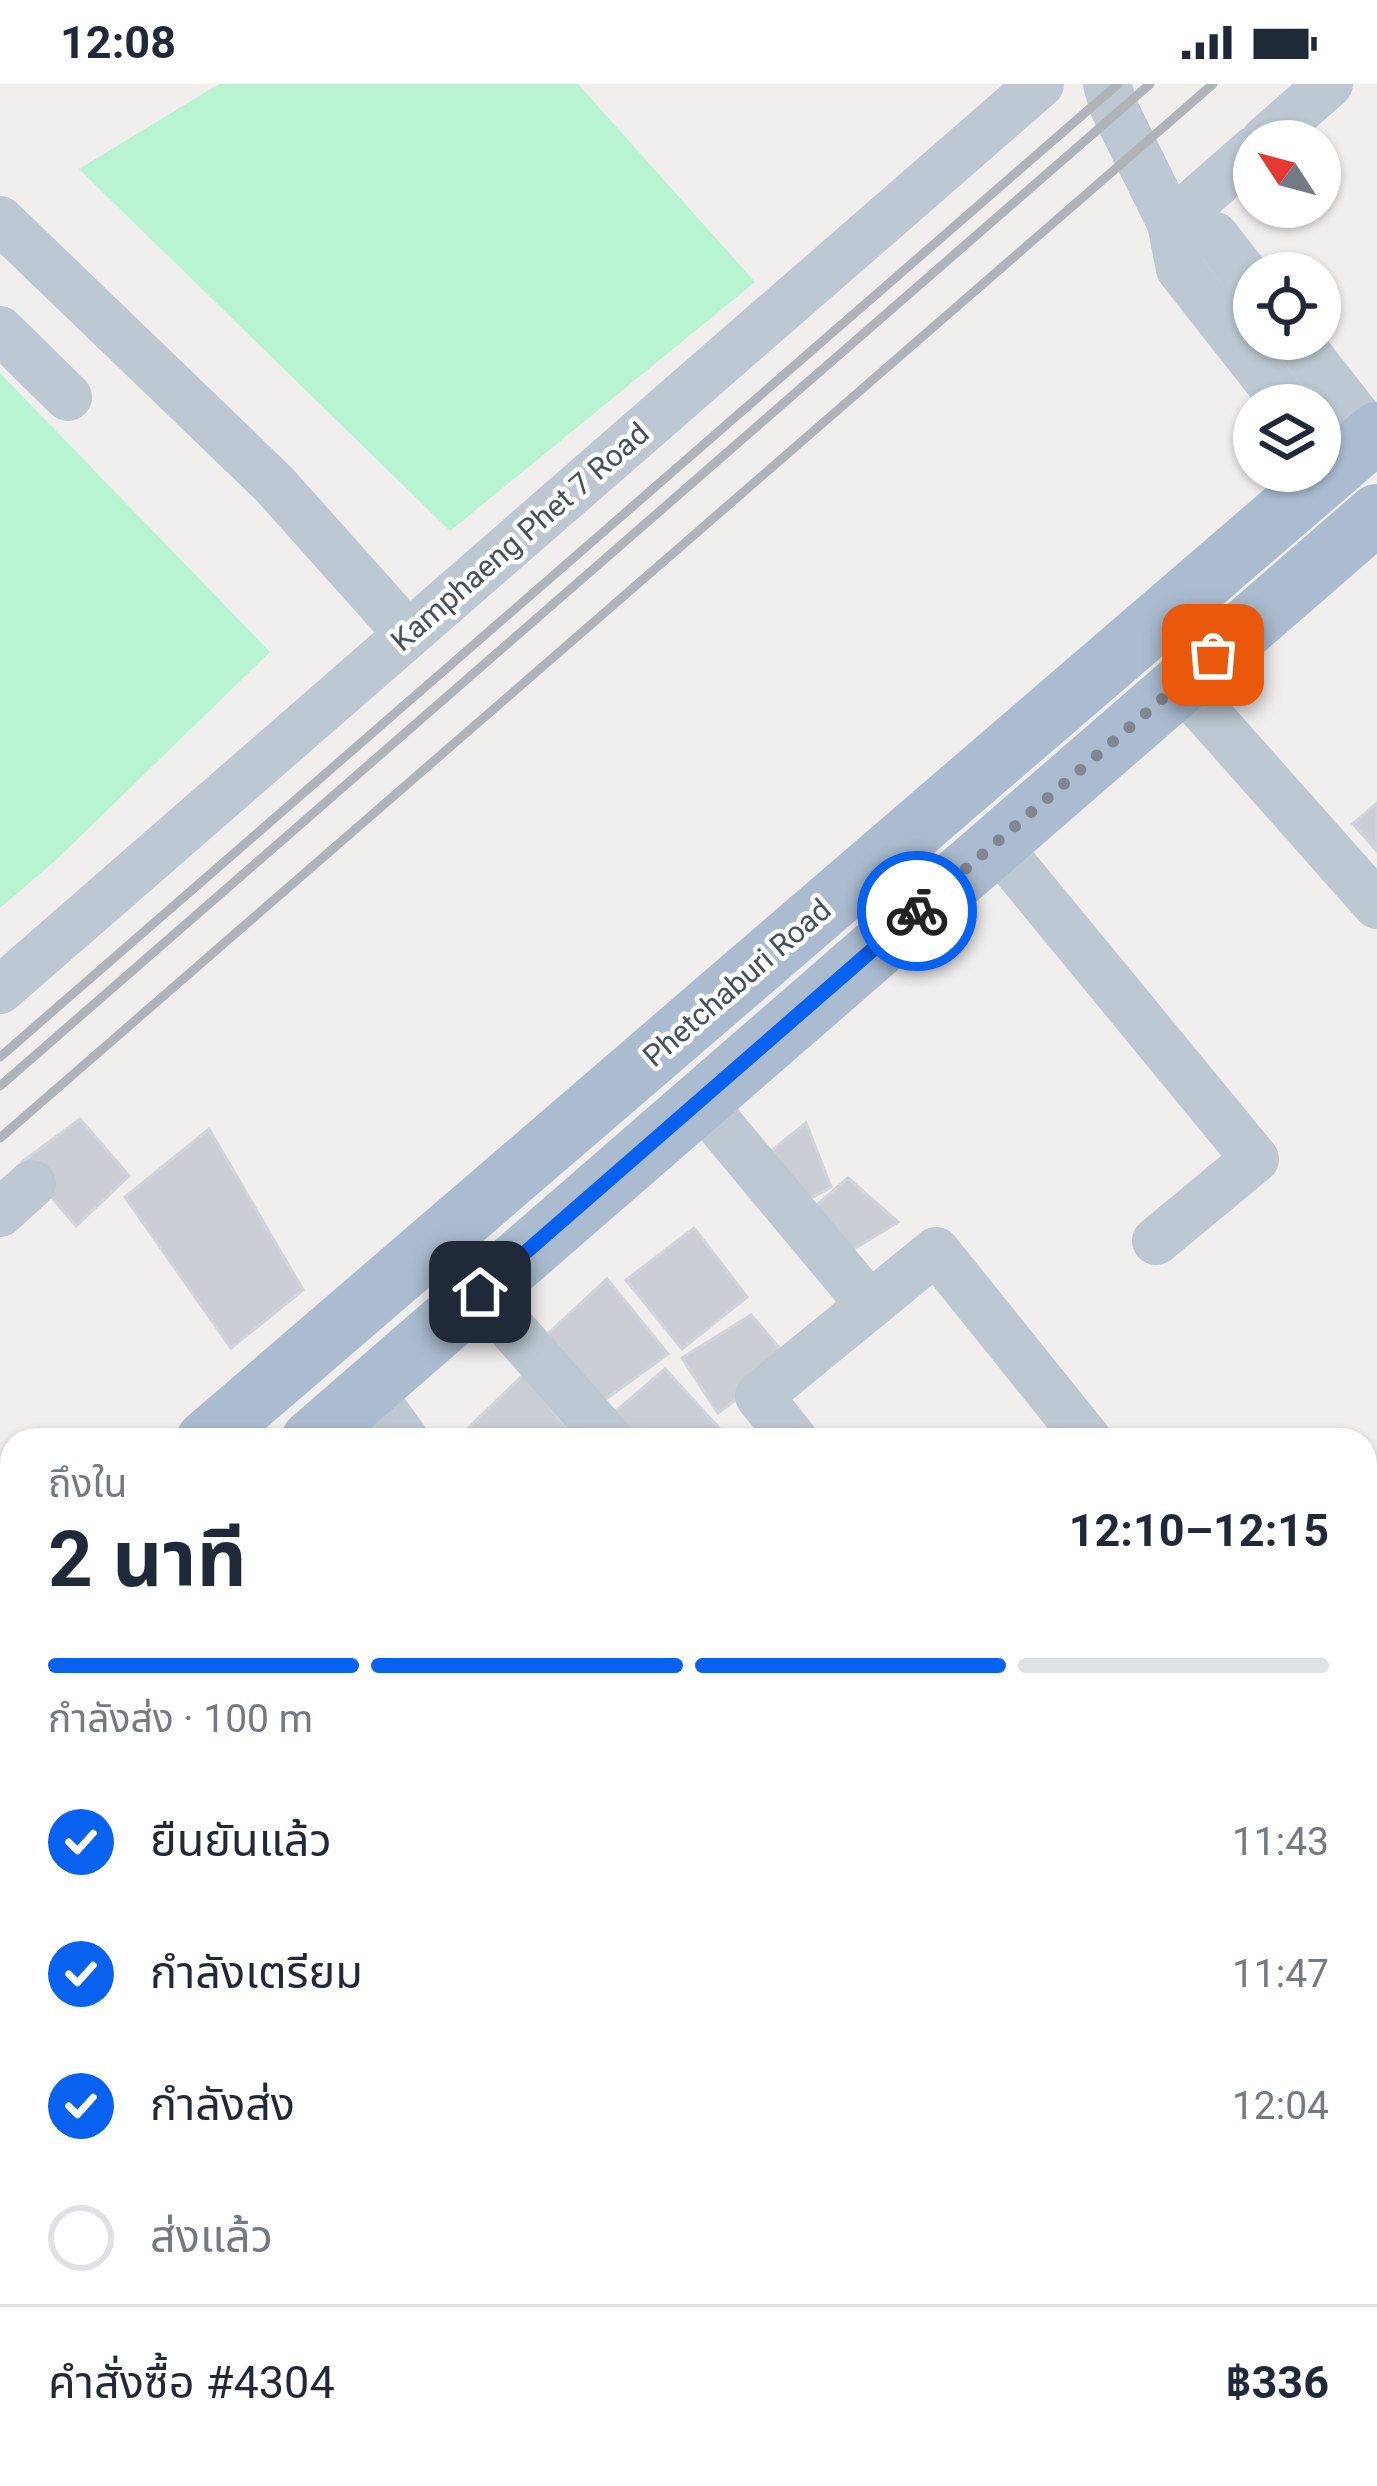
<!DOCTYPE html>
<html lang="th">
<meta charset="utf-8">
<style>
body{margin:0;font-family:Roboto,"Noto Sans Thai",sans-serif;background:#f6f6f7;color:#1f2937;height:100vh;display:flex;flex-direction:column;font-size:45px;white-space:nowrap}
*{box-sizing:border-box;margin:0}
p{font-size:39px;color:#747a83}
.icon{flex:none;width:66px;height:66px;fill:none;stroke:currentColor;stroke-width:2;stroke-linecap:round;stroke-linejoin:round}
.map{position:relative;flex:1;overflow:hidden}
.sheet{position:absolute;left:0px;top:1344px;width:1377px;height:1059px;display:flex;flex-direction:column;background:#fff;border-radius:36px 36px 0 0;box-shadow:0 3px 9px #0004}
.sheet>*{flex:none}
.needle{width:78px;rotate:306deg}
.fabs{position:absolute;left:1233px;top:36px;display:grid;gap:24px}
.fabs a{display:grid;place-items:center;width:108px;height:108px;border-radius:50%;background:#fff;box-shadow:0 3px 9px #0004;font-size:60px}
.pin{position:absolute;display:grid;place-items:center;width:102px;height:102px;color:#fff;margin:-51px;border-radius:24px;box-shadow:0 6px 18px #0006}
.courier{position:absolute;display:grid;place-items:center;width:120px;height:120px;margin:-60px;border:9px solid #0961f0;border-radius:50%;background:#fff;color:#222;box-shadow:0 3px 15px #0007}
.headline em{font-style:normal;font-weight:700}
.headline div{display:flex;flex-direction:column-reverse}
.headline{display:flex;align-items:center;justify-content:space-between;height:204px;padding:0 48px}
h1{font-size:78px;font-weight:700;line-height:90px}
.bar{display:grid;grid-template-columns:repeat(4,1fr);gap:18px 12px;align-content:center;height:144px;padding:0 48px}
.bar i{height:15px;border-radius:9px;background:#e0e1e3}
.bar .active{background:#0961f0}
.bar p{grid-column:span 4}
.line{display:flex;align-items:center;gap:30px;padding:0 48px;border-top:3px solid #e0e1e3}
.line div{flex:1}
ol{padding:0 48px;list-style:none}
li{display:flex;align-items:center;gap:36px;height:132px}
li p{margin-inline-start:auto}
li .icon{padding:12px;border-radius:50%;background:#0961f0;color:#fff;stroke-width:4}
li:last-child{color:#747a83}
li i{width:66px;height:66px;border:6px solid #e0e1e3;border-radius:50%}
.status{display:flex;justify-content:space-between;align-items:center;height:84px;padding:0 60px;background:#fff;direction:ltr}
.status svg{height:33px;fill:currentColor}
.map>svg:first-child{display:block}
</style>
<div class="status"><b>12:08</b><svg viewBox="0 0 49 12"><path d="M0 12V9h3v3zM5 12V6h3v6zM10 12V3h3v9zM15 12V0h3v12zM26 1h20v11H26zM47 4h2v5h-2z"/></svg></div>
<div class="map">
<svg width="1377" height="2402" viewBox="0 0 1377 2402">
<rect width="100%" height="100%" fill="#f1eeee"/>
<g fill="#b8f3d2">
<path d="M219 0H578L755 198 450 447 79 85Z"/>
<path d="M0 289 270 568 56 776 0 824Z"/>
</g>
<path fill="#82d5f4" d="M1377 1428V1574L1365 1584V1438Z"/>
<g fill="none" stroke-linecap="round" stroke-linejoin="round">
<g stroke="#017fad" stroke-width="3" stroke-dasharray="15 12" stroke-linecap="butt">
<path d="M1365 1465 1377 1455"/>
<path d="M406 2402 420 2391"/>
</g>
</g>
<g fill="#cacdd4" stroke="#d2d4db" stroke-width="3">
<path d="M1377 719V767L1353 740Z"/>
<path d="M80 1035 129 1092 76 1142 22 1078Z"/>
<path d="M806 1039 831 1103 797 1122 761 1075Z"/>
<path d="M209 1045 303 1206 231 1264 125 1113Z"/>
<path d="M848 1094 898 1138 844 1171 811 1126Z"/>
<path d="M694 1144 747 1213 682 1265 626 1196Z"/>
<path d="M607 1195 668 1270 596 1322 539 1258Z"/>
<path d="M751 1231 789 1275 718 1329 682 1274Z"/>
<path d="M665 1285 730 1356H627L609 1333Z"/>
<path d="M524 1290 576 1356H460L458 1354Z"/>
<path d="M1365 1634 1377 1643V1689L1365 1680Z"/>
<path d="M1365 1793 1377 1802V1833L1365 1848Z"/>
<path d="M538 2391H573L581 2399 578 2402H528Z"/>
<path d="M595 2391H648L637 2402H606Z"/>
<path d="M689 2391H723L735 2402H679Z"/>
<path d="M974 2391H1026L1017 2402H974L968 2397Z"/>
<path d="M1078 2391H1143L1146 2394 1139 2402H1074L1071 2399Z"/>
</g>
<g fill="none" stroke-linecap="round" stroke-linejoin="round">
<g stroke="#6dd4a7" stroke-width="8" stroke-dasharray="9 6" stroke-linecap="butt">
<path d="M1365 1412 1377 1401"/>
<path d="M1365 1602 1377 1591"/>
<path d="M1365 1727 1377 1740"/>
<path d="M350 2402 362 2391"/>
<path d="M519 2402 530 2391"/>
</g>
<g stroke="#bdc8d2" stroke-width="48">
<path d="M1107 0 1114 24 1171 139 1180 185 1287 321"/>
<path d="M1264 57 1329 0"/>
<path d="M0 136 274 400 408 550"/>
<path d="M1171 139 1254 66"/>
<path d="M1171 139 1215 152 1254 202"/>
<path d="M0 246 68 313"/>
<path d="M1296 255 1372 352"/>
<path d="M1180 599 1377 821"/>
<path d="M995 759 1255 1075 1156 1157"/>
<path d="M0 906 1040 0"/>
<path d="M699 1016 870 1221"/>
<path d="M0 1129 32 1100"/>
<path d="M480 1208 610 1356"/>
<path d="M369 1306 405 1356"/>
<path d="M794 1356 759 1312 936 1167 1088 1356"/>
<path d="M0 1460 12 1475"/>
<path d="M0 2244 12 2262"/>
<path d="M99 2391 106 2402"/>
<path d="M900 2396 908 2402"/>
</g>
<g stroke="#abbcd0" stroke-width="60">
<path d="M206 1356 1377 348"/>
<path d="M311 1356 1377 430"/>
<path d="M0 1533 12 1523"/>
<path d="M0 1625 12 1615"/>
</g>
<g stroke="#b0b3b9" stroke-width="9">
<path d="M0 973 1118 0"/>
<path d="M0 1002 1150 0"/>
<path d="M0 1054 1213 0"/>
</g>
</g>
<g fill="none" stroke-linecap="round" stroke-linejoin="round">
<path stroke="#818790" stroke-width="12" stroke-dasharray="0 21.6" d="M917 827 1213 571"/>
<path stroke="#0961f0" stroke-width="15" d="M480 1208 917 827"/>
</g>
<g text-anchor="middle" stroke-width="9" stroke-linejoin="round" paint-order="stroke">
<g font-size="30" fill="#45505e" stroke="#fff">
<text transform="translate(520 453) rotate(-41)" y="10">Kamphaeng Phet 7 Road</text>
<text transform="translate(737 899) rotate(-41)" y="10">Phetchaburi Road</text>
</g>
</g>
</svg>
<div class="fabs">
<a><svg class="needle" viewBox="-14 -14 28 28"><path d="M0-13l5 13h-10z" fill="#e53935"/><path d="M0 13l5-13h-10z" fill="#747a83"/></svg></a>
<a><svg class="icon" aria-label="locate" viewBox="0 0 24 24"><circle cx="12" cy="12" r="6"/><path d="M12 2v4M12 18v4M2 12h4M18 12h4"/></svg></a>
<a><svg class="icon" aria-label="layers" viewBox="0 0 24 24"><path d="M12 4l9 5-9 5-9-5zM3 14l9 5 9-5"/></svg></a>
</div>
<div class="pin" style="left:1213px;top:571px;background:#ea580c"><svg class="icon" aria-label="bag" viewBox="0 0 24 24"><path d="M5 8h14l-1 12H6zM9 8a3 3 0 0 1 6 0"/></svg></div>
<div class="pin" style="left:480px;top:1208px;background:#1f2937"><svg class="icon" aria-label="home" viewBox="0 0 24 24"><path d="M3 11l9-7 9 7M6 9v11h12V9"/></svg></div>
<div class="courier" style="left:917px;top:827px"><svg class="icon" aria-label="bike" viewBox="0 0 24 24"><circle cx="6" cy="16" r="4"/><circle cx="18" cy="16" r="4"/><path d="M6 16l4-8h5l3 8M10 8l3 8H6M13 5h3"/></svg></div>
<section class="sheet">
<div class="headline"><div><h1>2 นาที</h1><p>ถึงใน</p></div><em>12:10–12:15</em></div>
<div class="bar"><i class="active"></i><i class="active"></i><i class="active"></i><i></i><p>กำลังส่ง · 100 m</p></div>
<ol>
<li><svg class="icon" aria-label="check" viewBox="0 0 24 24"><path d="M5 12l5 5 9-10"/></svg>ยืนยันแล้ว<p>11:43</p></li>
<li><svg class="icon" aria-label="check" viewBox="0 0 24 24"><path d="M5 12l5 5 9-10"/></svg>กำลังเตรียม<p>11:47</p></li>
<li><svg class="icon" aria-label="check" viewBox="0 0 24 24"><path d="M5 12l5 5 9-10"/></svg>กำลังส่ง<p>12:04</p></li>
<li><i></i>ส่งแล้ว</li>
</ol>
<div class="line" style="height:156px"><div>คำสั่งซื้อ #4304</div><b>฿336</b></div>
</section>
</div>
